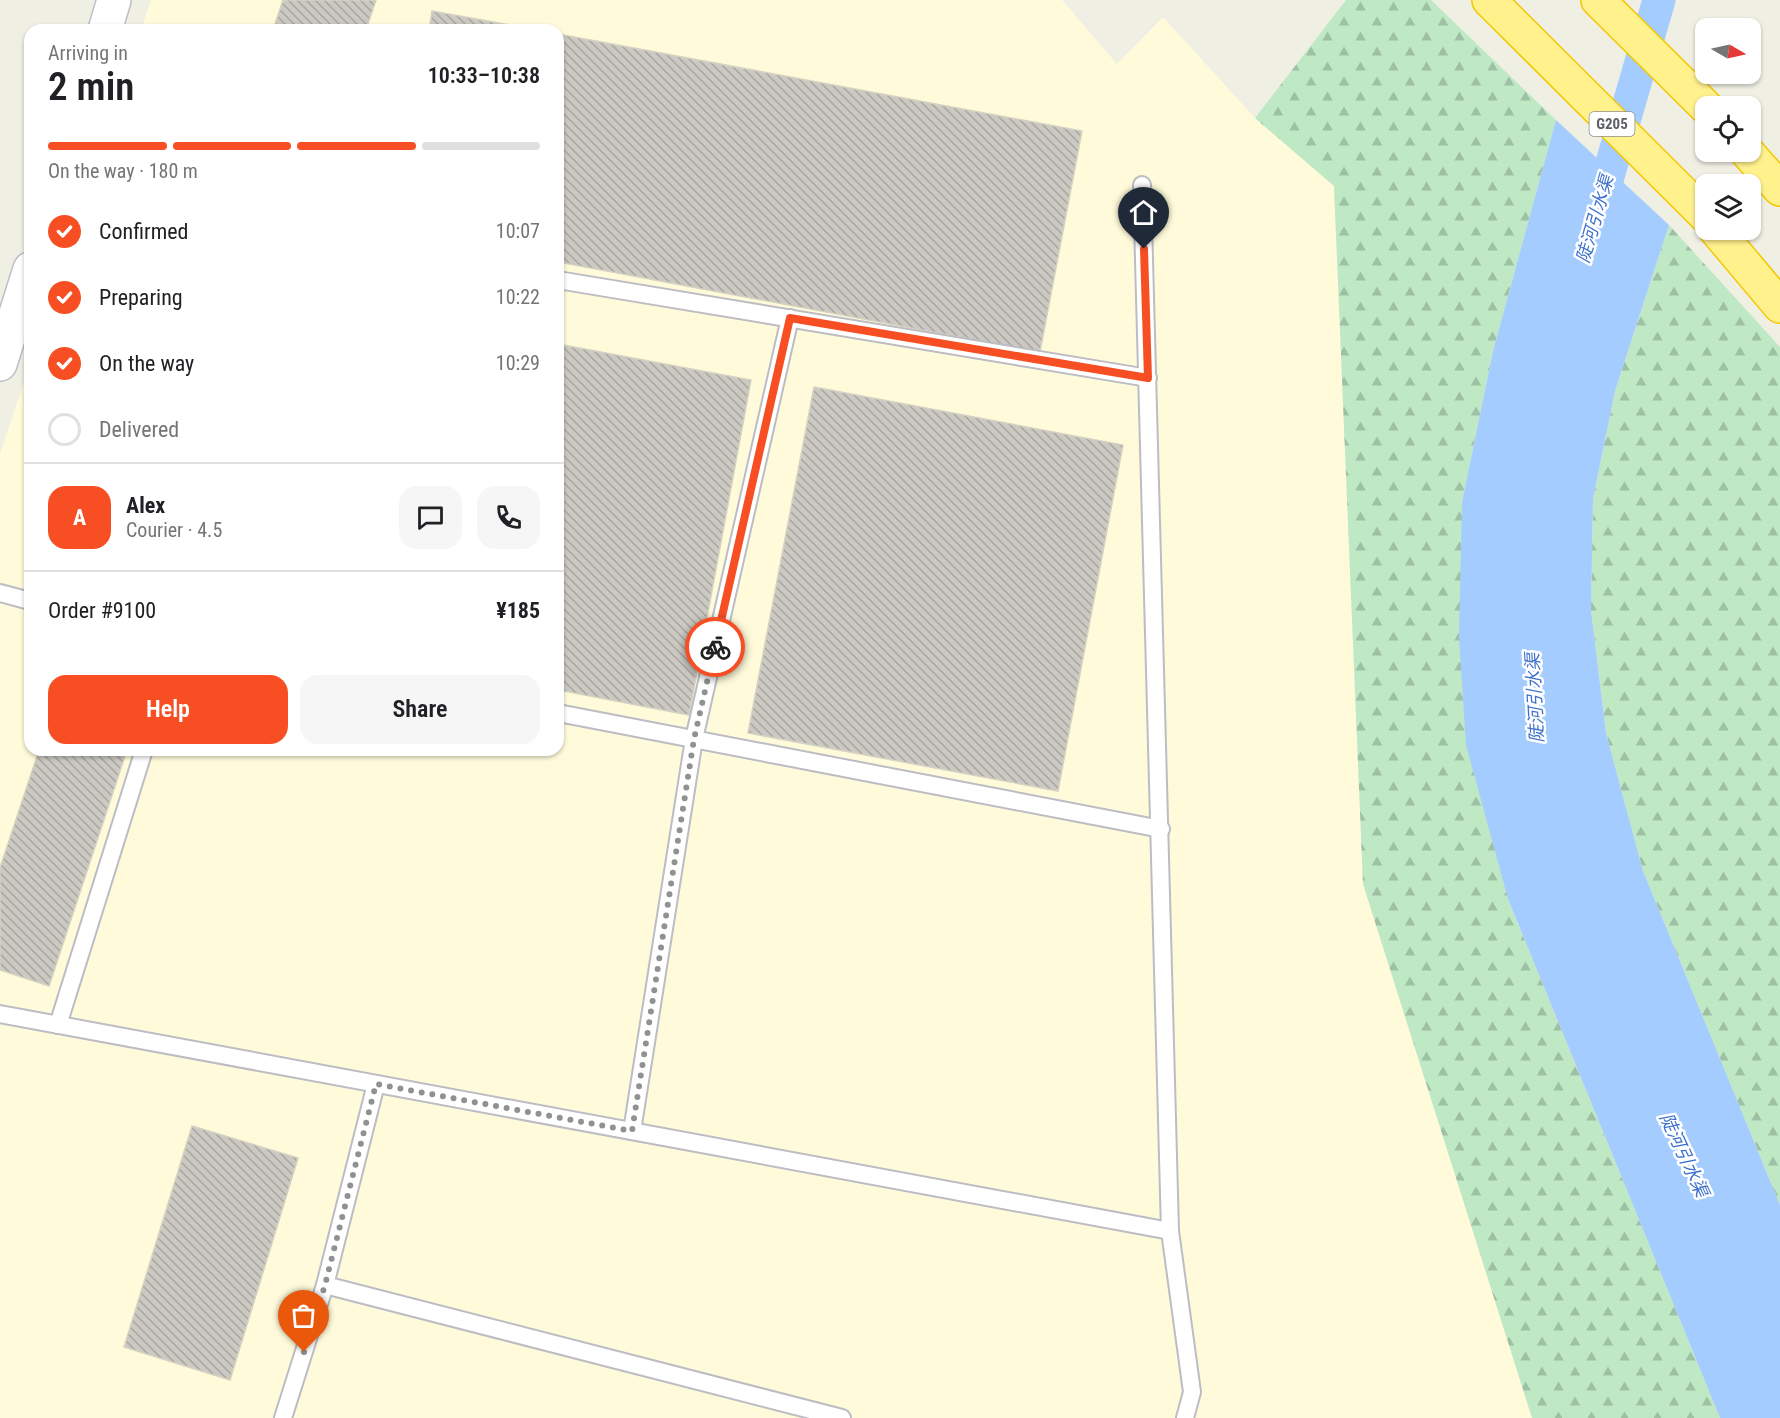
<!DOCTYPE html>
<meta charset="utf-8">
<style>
body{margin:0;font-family:"Roboto Condensed","Noto Sans SC",sans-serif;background:#f6f6f6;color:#202124;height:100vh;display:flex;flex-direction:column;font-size:22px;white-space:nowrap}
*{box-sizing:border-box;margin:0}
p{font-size:20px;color:#757577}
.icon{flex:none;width:33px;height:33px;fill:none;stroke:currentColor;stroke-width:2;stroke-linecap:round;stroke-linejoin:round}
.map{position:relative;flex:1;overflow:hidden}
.panel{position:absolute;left:24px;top:24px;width:540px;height:732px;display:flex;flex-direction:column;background:#fff;border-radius:18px;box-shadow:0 2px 4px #0004}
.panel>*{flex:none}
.needle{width:39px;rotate:99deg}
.buttons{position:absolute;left:1695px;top:18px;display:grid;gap:12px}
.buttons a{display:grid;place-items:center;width:66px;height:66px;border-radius:12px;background:#fff;box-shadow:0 2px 4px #0004;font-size:30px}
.pin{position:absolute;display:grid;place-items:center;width:51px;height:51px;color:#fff;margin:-62px -26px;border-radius:50% 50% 50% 0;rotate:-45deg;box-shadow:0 0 6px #0007}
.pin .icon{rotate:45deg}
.courier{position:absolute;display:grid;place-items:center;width:60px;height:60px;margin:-30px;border:4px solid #f74f23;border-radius:50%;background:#fff;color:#222;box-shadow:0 2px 8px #0007}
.summary em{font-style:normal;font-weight:600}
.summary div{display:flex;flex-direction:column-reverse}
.summary{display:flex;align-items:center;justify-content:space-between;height:102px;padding:0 24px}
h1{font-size:39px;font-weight:600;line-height:45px}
.bar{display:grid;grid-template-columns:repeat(4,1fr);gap:9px 6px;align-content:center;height:72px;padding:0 24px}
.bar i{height:8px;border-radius:4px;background:#e0e0e0}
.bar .active{background:#f74f23}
.bar p{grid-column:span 4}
.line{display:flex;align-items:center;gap:15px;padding:0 24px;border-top:2px solid #e0e0e0}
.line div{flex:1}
.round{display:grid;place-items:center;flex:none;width:63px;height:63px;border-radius:18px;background:#f6f6f6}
ol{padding:0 24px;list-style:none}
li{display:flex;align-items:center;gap:18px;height:66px}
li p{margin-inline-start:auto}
li .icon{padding:6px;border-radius:50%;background:#f74f23;color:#fff;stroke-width:4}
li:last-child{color:#757577}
li i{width:33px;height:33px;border:3px solid #e0e0e0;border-radius:50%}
.button{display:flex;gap:12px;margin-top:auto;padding:12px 24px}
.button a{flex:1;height:69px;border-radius:18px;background:#f74f23;color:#fff;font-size:24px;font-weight:600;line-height:69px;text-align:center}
.button a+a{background:#f6f6f6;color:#202124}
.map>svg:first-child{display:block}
</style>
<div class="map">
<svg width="1780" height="1418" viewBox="0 0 1780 1418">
<defs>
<pattern id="forest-firs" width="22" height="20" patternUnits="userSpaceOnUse" patternTransform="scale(1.5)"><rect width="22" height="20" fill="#bfe9c4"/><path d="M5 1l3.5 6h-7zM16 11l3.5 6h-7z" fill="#9ec0a3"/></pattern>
<pattern id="building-back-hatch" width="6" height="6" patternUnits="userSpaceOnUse" patternTransform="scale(1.5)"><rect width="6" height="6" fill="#cbc9c1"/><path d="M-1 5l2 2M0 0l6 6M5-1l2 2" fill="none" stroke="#a8a6a1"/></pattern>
</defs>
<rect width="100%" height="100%" fill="#f0efe4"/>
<path fill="#fffbda" d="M151 0H1062L1117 64 1163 17 1255 118 1334 186 1363 884 1532 1418H0V454L30 364V750H558V30H141Z"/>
<g fill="url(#forest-firs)">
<path d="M1346 0H1431L1556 120 1493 351 1462 502 1508 899 1720 1418H1532L1363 884 1334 186 1255 118Z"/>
<path d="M1669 225 1780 347V1205L1643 871 1606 733 1591 610 1593 499 1615 391Z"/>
</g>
<path fill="#a5ccff" d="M1556 120 1669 225 1615 391 1593 499 1591 610 1606 733 1643 871 1780 1205V1418H1720L1508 899 1466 745 1459 637 1462 502 1493 351Z"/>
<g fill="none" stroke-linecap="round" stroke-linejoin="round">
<path stroke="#a5ccff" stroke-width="33" d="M1598 211 1659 0"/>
</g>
<g fill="url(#building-back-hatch)" stroke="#d5d2c2" stroke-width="1.5">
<path d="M283 0H376L366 30H273Z"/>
<path d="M432 11 537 30H429Z"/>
<path d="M558 34 1082 131 1040 352 558 262Z"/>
<path d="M558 344 751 380 689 715 558 690Z"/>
<path d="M814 387 1123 445 1058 791 748 733Z"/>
<path d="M39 750H127L49 986 0 970V868Z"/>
<path d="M192 1126 298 1158 230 1380 124 1347Z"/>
</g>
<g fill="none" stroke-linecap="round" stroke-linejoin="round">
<g stroke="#bcbdc4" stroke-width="20">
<g id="lane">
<path d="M1142 185 1170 1231 1192 1392 1185 1418"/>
<path d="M558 280 1148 378"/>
<path d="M0 593 30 601"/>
<path d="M558 713 1161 829"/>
<path d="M0 1014 1170 1231"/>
<path d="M58 1025 144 750"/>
<path d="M632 1131 694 739 790 318"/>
<path d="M325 1285 842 1418"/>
<path d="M283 1418 325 1285 376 1084"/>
</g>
</g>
<g stroke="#bdbfc6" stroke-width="36">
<g id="secondary">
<path d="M105 30 114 0"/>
<path d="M0 364 30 269"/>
</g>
</g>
<g stroke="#f4c700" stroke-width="36">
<g id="highway">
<path d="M1489 0 1706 216"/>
<path d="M1598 0 1706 107"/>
<path d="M1747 152 1780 189"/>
<path d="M1716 230 1780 306"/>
</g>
</g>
<use href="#lane" stroke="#fff" stroke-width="16"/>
<use href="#secondary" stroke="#fff" stroke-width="33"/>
<use href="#highway" stroke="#fff18c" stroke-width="33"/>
</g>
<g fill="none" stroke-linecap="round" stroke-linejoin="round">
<path stroke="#909192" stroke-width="6" stroke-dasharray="0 10.8" d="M304 1352 325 1285 376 1084 632 1131 694 739 715 647"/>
<path stroke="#f74f23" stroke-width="8" d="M715 647 790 318 1148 378 1144 249"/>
</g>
<g text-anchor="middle" stroke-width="5" stroke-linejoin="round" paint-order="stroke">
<rect fill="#fff" stroke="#8d8f94" stroke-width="1.5" x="1589.5" y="112" width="45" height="24" rx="4.5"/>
<g font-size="15" font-weight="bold" fill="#5c5f66">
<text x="1612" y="129">G205</text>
</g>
<g font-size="18" font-style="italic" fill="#3d71cd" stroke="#fff">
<text transform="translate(1595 219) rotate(-74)" y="6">陡河引水渠</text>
<text transform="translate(1535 698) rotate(-93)" y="6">陡河引水渠</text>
<text transform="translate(1684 1155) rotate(65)" y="6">陡河引水渠</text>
</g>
</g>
</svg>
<div class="buttons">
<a><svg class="needle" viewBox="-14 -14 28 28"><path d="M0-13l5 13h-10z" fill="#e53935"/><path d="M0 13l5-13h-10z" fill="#757577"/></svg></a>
<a><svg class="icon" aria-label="locate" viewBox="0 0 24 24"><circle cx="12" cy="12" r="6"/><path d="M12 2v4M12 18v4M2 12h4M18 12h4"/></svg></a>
<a><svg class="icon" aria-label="layers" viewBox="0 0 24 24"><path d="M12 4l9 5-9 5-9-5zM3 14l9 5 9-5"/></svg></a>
</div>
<div class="pin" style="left:304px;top:1352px;background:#ea580c"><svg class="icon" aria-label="bag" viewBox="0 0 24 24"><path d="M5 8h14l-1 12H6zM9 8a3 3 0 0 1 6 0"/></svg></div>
<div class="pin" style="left:1144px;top:249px;background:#1f2937"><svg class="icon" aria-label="home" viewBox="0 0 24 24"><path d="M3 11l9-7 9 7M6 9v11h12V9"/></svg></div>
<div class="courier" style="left:715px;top:647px"><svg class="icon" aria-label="bike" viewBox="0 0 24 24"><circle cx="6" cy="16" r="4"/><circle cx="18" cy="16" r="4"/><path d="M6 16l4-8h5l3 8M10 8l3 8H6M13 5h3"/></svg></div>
<section class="panel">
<div class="summary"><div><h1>2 min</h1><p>Arriving in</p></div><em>10:33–10:38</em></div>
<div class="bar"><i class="active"></i><i class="active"></i><i class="active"></i><i></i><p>On the way · 180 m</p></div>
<ol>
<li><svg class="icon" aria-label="check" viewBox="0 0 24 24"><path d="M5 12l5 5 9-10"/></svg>Confirmed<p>10:07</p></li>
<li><svg class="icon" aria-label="check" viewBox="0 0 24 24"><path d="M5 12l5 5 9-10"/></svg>Preparing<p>10:22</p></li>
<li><svg class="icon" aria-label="check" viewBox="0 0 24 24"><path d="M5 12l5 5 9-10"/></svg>On the way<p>10:29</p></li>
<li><i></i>Delivered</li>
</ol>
<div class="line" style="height:108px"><b class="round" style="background:#f74f23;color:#fff">A</b><div><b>Alex</b><p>Courier · 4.5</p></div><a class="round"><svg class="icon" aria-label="chat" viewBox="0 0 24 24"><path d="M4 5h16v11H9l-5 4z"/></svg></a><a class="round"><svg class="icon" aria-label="phone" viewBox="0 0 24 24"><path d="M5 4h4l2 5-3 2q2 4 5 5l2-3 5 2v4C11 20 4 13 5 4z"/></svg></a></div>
<div class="line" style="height:78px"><div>Order #9100</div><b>¥185</b></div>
<div class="button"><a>Help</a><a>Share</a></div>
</section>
</div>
